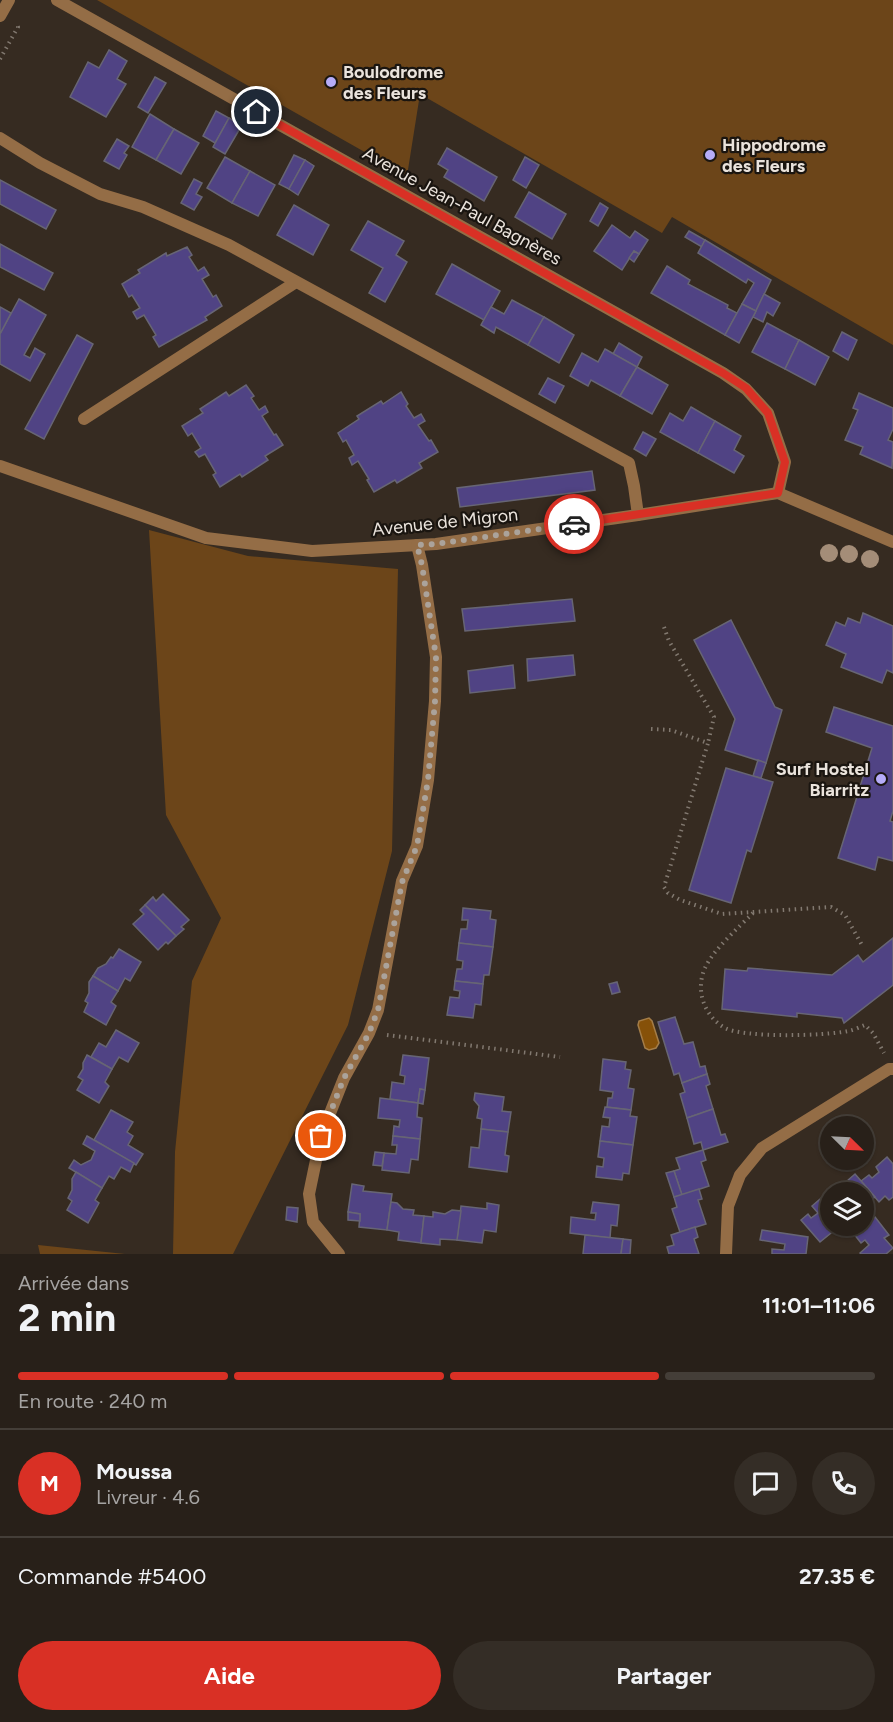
<!DOCTYPE html>
<html lang="fr">
<meta charset="utf-8">
<style>
body{margin:0;font-family:Figtree,sans-serif;background:#342d26;color:#f1f3f6;height:100vh;display:flex;flex-direction:column;font-size:22px;white-space:nowrap}
*{box-sizing:border-box;margin:0}
p{font-size:20px;color:#a5a3a2}
.icon{flex:none;width:33px;height:33px;fill:none;stroke:currentColor;stroke-width:2;stroke-linecap:round;stroke-linejoin:round}
.map{position:relative;height:1254px;overflow:hidden}
.drawer{display:flex;flex-direction:column;background:#282019;flex:1}
.drawer>*{flex:none}
.needle{width:39px;rotate:114deg}
.tools{position:absolute;left:820px;top:1116px;display:grid;gap:12px}
.tools a{display:grid;place-items:center;width:54px;height:54px;border-radius:50%;background:#282019;box-shadow:0 2px 4px #0004,0 0 0 2px #443e38;font-size:30px}
.pin{position:absolute;display:grid;place-items:center;width:51px;height:51px;color:#fff;margin:-26px;border:3px solid #fff;border-radius:50%;box-shadow:0 2px 6px #0007}
.courier{position:absolute;display:grid;place-items:center;width:60px;height:60px;margin:-30px;border:4px solid #d93025;border-radius:50%;background:#fff;color:#222;box-shadow:0 2px 8px #0007}
.headline em{font-style:normal;font-weight:700}
.headline div{display:flex;flex-direction:column-reverse}
.headline{display:flex;align-items:center;justify-content:space-between;height:102px;padding:0 18px}
h1{font-size:39px;font-weight:700;line-height:45px}
.bar{display:grid;grid-template-columns:repeat(4,1fr);gap:9px 6px;align-content:center;height:72px;padding:0 18px}
.bar i{height:8px;border-radius:4px;background:#443e38}
.bar .selected{background:#d93025}
.bar p{grid-column:span 4}
.line{display:flex;align-items:center;gap:15px;padding:0 18px;border-top:2px solid #443e38}
.line div{flex:1}
.round{display:grid;place-items:center;flex:none;width:63px;height:63px;border-radius:32px;background:#342d26}
.cta{display:flex;gap:12px;margin-top:auto;padding:12px 18px}
.cta a{flex:1;height:69px;border-radius:36px;background:#d93025;color:#fff;font-size:24px;font-weight:700;line-height:69px;text-align:center}
.cta a+a{background:#342d26;color:#f1f3f6}
.map>svg:first-child{display:block}
</style>
<div class="map">
<svg width="893" height="1254" viewBox="0 0 893 1254">
<rect width="100%" height="100%" fill="#362b21"/>
<g fill="#6c4519">
<path d="M97 0H893V345L672 217 662 233 420 94 407 176Z"/>
<path d="M149 530 248 556 398 569 392 851 348 1025 233 1254H173L175 1152 192 981 221 918 166 815Z"/>
<path d="M38 1245 125 1254H40Z"/>
</g>
<path fill="#865109" stroke="#a47d48" stroke-width="1.5" d="M649 1018 652 1021 659 1043 656 1048 649 1050 645 1048 638 1025 639 1021Z"/>
<g fill="#504384" stroke="#676574" stroke-width="1.5">
<path d="M109 50 127 61 117 79 126 84 106 117 70 97 88 62 99 68Z"/>
<path d="M155 77 166 83 148 113 138 107Z"/>
<path d="M216 111 229 118 215 143 203 136Z"/>
<path d="M150 114 174 129 156 160 132 147Z"/>
<path d="M229 118 242 125 225 154 213 147Z"/>
<path d="M174 129 199 143 181 174 156 160Z"/>
<path d="M117 139 129 146 124 153 127 155 119 169 104 161Z"/>
<path d="M447 148 497 177 484 201 444 177 448 170 438 164Z"/>
<path d="M294 155 305 160 289 189 279 184Z"/>
<path d="M225 157 250 171 232 203 207 188Z"/>
<path d="M525 157 539 165 526 188 513 180Z"/>
<path d="M305 160 314 166 298 195 289 189Z"/>
<path d="M250 171 275 185 258 216 232 203Z"/>
<path d="M194 179 202 183 196 194 202 197 194 210 181 203Z"/>
<path d="M0 180 56 210 46 229 0 204Z"/>
<path d="M529 192 566 214 552 239 515 217Z"/>
<path d="M600 203 608 208 598 226 590 221Z"/>
<path d="M294 205 329 225 313 255 277 235Z"/>
<path d="M368 221 404 241 396 255 407 262 385 302 369 293 383 268 351 250Z"/>
<path d="M612 225 630 238 635 231 648 240 639 254 634 251 622 270 594 251Z"/>
<path d="M689 231 705 240 702 247 685 237Z"/>
<path d="M705 240 771 280 756 311 742 304 754 283 748 279 746 283 698 253Z"/>
<path d="M0 244 53 273 44 290 0 267Z"/>
<path d="M187 247 192 255 189 257 198 271 204 267 209 275 202 279 213 297 216 295 222 306 205 317 207 320 159 347 153 337 156 335 144 315 137 319 133 312 140 308 132 295 129 297 122 284 140 273 138 270 166 253 167 256Z"/>
<path d="M634 251 639 254 634 262 629 258Z"/>
<path d="M452 264 500 291 484 320 436 294Z"/>
<path d="M667 266 690 280 688 284 728 305 727 308 737 313 725 335 651 293Z"/>
<path d="M764 294 780 303 773 316 767 312 763 322 753 317Z"/>
<path d="M19 299 46 315 24 355 30 358 35 348 45 354 30 381 0 364V334Z"/>
<path d="M512 300 544 317 528 345 496 327 494 333 481 325 491 307 504 314Z"/>
<path d="M742 304 756 311 739 343 725 335Z"/>
<path d="M0 307 11 313 0 334Z"/>
<path d="M544 317 574 335 559 363 528 345Z"/>
<path d="M767 323 799 340 785 369 752 352Z"/>
<path d="M842 332 857 340 848 360 833 351Z"/>
<path d="M77 335 93 344 44 439 25 429Z"/>
<path d="M799 340 829 357 815 385 785 369Z"/>
<path d="M619 343 642 357 637 367 613 354Z"/>
<path d="M605 349 637 367 620 396 591 380 588 386 570 376 582 353 598 362Z"/>
<path d="M637 367 668 385 652 414 620 396Z"/>
<path d="M548 378 564 386 555 403 539 394Z"/>
<path d="M246 385 254 396 251 398 259 410 265 406 268 412 262 416 274 435 276 434 283 445 265 456 268 460 242 477 240 474 220 487 213 475 216 473 205 454 199 457 195 452 201 448 192 433 188 436 182 426 203 413 200 409 226 392 229 396Z"/>
<path d="M401 392 408 404 406 406 414 418 421 414 425 421 418 425 429 441 431 440 438 452 419 463 422 468 397 483 395 480 374 492 367 480 369 479 358 461 352 465 349 458 354 455 346 440 343 442 338 433 359 419 357 416 381 401 383 404Z"/>
<path d="M859 393 893 408V429L888 440 893 442 892 468 860 454 863 447 845 440 858 410 853 408Z"/>
<path d="M691 407 715 421 698 453 660 432 670 413 683 421Z"/>
<path d="M715 421 741 436 734 450 744 456 734 473 698 453Z"/>
<path d="M643 432 656 439 646 456 634 449Z"/>
<path d="M592 471 595 490 460 507 457 488Z"/>
<path d="M572 599 575 621 465 631 462 609Z"/>
<path d="M863 613 893 626V673L887 670 882 683 841 667 846 654 826 645 836 622 845 626 848 618 860 623Z"/>
<path d="M731 620 775 707 782 710 766 763 725 750 735 719 694 640Z"/>
<path d="M573 655 575 675 528 681 527 659Z"/>
<path d="M513 665 515 688 470 693 468 671Z"/>
<path d="M834 707 893 726V811L890 821 893 822V861L878 857 875 870 838 858 872 748 826 732Z"/>
<path d="M758 760 766 763 761 778 753 776Z"/>
<path d="M726 768 773 782 751 852 747 850 731 903 689 890Z"/>
<path d="M163 894 189 920 181 927 184 929 176 936 145 905 153 897 156 901Z"/>
<path d="M145 905 176 936 168 944 166 942 158 950 133 924 144 914 140 910Z"/>
<path d="M463 908 491 911 490 919 496 920 493 947 459 943 461 929H467L468 920H462Z"/>
<path d="M893 938V985L844 1023 842 1018 797 1013V1017L722 1009 725 969 747 971 748 968 832 975 858 955 863 962Z"/>
<path d="M459 943 493 947 489 975H484L483 984 455 981 457 969H462L463 961 457 960Z"/>
<path d="M119 949 141 962 130 981 125 978 118 991 93 976 98 968 106 964 111 957 113 958Z"/>
<path d="M93 976 118 991 111 1002 116 1006 106 1025 84 1012 88 1003 85 1001 89 993V982Z"/>
<path d="M455 981 483 984 481 1005 475 1004 473 1018 447 1015 450 997 459 998 460 991 454 990Z"/>
<path d="M617 982 620 992 612 994 609 984Z"/>
<path d="M675 1017 684 1044 693 1042 700 1067 705 1066 707 1074 682 1083 679 1073 674 1075 658 1022Z"/>
<path d="M116 1030 139 1043 128 1062 119 1057 112 1069 91 1057 99 1043 106 1047Z"/>
<path d="M87 1055 112 1069 105 1082 109 1086 99 1103 77 1090 83 1080 78 1077 83 1069V1063Z"/>
<path d="M403 1055 429 1058 425 1090 420 1089 418 1103 390 1099 392 1082 404 1084 405 1076 400 1075Z"/>
<path d="M603 1059 626 1062 625 1069 631 1070 628 1088 634 1089 631 1110 607 1107 608 1098H612L613 1092 600 1090Z"/>
<path d="M707 1074 710 1084 706 1086 713 1109 687 1118 680 1094 685 1092 682 1083Z"/>
<path d="M420 1089 425 1090 423 1104 418 1103Z"/>
<path d="M475 1093 504 1097 502 1111 511 1112 508 1132 481 1129 482 1119 477 1118 479 1106 474 1100Z"/>
<path d="M380 1098 418 1103 417 1117 422 1118 420 1139 393 1136 394 1126 399 1127 400 1120 378 1118Z"/>
<path d="M605 1107 631 1110 630 1116 637 1117 633 1145 600 1141 602 1126 609 1127 610 1118 603 1117Z"/>
<path d="M713 1109 721 1135 725 1134 728 1142 703 1150 701 1142 694 1144 687 1118Z"/>
<path d="M111 1110 133 1122 127 1132 133 1136 128 1145 143 1154 136 1165 94 1140Z"/>
<path d="M481 1129 508 1132 505 1155 509 1156 507 1172 469 1167 471 1147 479 1148Z"/>
<path d="M87 1136 134 1163 130 1172 121 1167 114 1179 109 1176 102 1188 69 1168 74 1160 81 1165 91 1160 95 1151 83 1144Z"/>
<path d="M393 1136 420 1139 418 1160 411 1159 409 1173 382 1170 384 1153 396 1154 397 1145H392Z"/>
<path d="M600 1141 633 1145 629 1174 623 1173 622 1180 596 1177 597 1166 603 1167 604 1158 598 1157Z"/>
<path d="M703 1150 706 1160 701 1162 709 1186 682 1195 674 1171 680 1169 676 1158Z"/>
<path d="M375 1152 384 1153 382 1166 373 1165Z"/>
<path d="M887 1157 893 1164V1197L889 1200 885 1196 879 1202 861 1181 869 1175 872 1178 879 1172 876 1167Z"/>
<path d="M674 1171 682 1195 674 1197 666 1173Z"/>
<path d="M76 1172 102 1188 95 1200 99 1203 88 1223 67 1210 72 1201 68 1198 72 1190V1179Z"/>
<path d="M855 1174 875 1197 864 1206V1192H831V1198L827 1193 838 1184 844 1191 851 1186 847 1181Z"/>
<path d="M352 1184 364 1186 363 1191 392 1194 387 1230 359 1227 360 1214 348 1212Z"/>
<path d="M699 1189 702 1199 698 1200 706 1224 680 1232 672 1209 677 1207 674 1197Z"/>
<path d="M827 1193 831 1198V1226H854L842 1236 836 1229 820 1242 801 1220 808 1214 811 1218 818 1213 812 1206Z"/>
<path d="M391 1202 397 1203 403 1209 414 1210 413 1215 424 1216 421 1243 398 1240 399 1232 387 1230Z"/>
<path d="M593 1202 619 1205 617 1226 611 1225 610 1238 570 1233 571 1217 595 1220 596 1213H591Z"/>
<path d="M487 1203 499 1205 496 1232 484 1230 482 1243 457 1240 461 1206 487 1209Z"/>
<path d="M287 1207 298 1208 297 1222 286 1220Z"/>
<path d="M452 1210 461 1211 457 1240 440 1239V1245L421 1243 424 1216 433 1217V1212L445 1214Z"/>
<path d="M348 1212 360 1214V1221L348 1220Z"/>
<path d="M875 1217 889 1235 884 1238 893 1248 886 1254H861L860 1253 869 1245 865 1240 861 1243 854 1234Z"/>
<path d="M695 1227 698 1237 694 1239 699 1254H669L667 1247 674 1245 671 1235Z"/>
<path d="M762 1230 808 1237 806 1254H772V1249L784 1250 785 1244 760 1240Z"/>
<path d="M585 1235 623 1239 621 1254H583Z"/>
<path d="M623 1239 631 1240 630 1254H621Z"/>
</g>
<g fill="none" stroke-linecap="round" stroke-linejoin="round">
<g stroke="#827970" stroke-width="4" stroke-dasharray="1.5 4.5" stroke-linecap="butt">
<path d="M0 59 18 27 16 23"/>
<path d="M664 627 669 641 714 717 708 743"/>
<path d="M651 729 671 730 708 743 664 887 668 893 680 900 722 914 831 907 845 915 862 945"/>
<path d="M753 913C738 928 713 950 705 968 695 990 704 1016 725 1028 744 1038 825 1036 848 1031 854 1030 860 1027 865 1025L873 1033 884 1053"/>
<path d="M387 1035 560 1057"/>
</g>
<g stroke="#946d46" stroke-width="12">
<path d="M0 138 40 163 100 194 143 207 229 245 629 463 634 486 638 515"/>
<path d="M84 419 296 282"/>
</g>
<g stroke="#946d46" stroke-width="12">
<path d="M57 0 723 373 746 389 768 413 785 462 778 493"/>
<path d="M0 16 9 0"/>
<path d="M0 466 206 538 312 551 436 544 638 515 778 493 893 542"/>
<path d="M339 1254 313 1222 309 1194 321 1136 344 1078 369 1033 378 1010 402 881 417 846 428 780 435 701 436 657 422 565 417 545"/>
<path d="M726 1254 728 1206 740 1175 762 1148 889 1069H893"/>
</g>
</g>
<g fill="#a48d78">
<circle cx="829" cy="553" r="9"/>
<circle cx="849" cy="554" r="9"/>
<circle cx="870" cy="559" r="9"/>
</g>
<g fill="none" stroke-linecap="round" stroke-linejoin="round">
<path stroke="#aba39b" stroke-width="6" stroke-dasharray="0 10.8" d="M321 1136 344 1078 369 1033 378 1010 402 882 417 846 428 780 435 701 436 657 422 565 417 545 436 544 574 524"/>
<path stroke="#d93025" stroke-width="8" d="M257 112 723 373 746 388 768 413 785 462 778 493 574 524"/>
</g>
<g fill="#b6acf8" stroke="#1a1510" stroke-width="2">
<circle cx="331" cy="82" r="6"/>
<circle cx="710" cy="155" r="6"/>
<circle cx="881" cy="779" r="6"/>
</g>
<g text-anchor="middle" stroke-width="4.5" stroke-linejoin="round" paint-order="stroke">
<g font-size="18" font-weight="bold" fill="#eae3dc" stroke="#1a1510" text-anchor="start">
<text x="343" y="78">Boulodrome<tspan x="343" dy="21">des Fleurs</tspan></text>
<text x="722" y="151">Hippodrome<tspan x="722" dy="21">des Fleurs</tspan></text>
<text x="869" y="775" text-anchor="end">Surf Hostel<tspan x="869" dy="21">Biarritz</tspan></text>
</g>
<g font-size="18" fill="#eae3dc" stroke="#1a1510">
<text transform="translate(462 206) rotate(29)" y="6">Avenue Jean-Paul Bagnères</text>
<text transform="translate(445 522) rotate(-6)" y="6">Avenue de Migron</text>
</g>
</g>
</svg>
<div class="tools">
<a><svg class="needle" viewBox="-14 -14 28 28"><path d="M0-13l5 13h-10z" fill="#e53935"/><path d="M0 13l5-13h-10z" fill="#a5a3a2"/></svg></a>
<a><svg class="icon" aria-label="layers" viewBox="0 0 24 24"><path d="M12 4l9 5-9 5-9-5zM3 14l9 5 9-5"/></svg></a>
</div>
<div class="pin" style="left:321px;top:1136px;background:#ea580c"><svg class="icon" aria-label="bag" viewBox="0 0 24 24"><path d="M5 8h14l-1 12H6zM9 8a3 3 0 0 1 6 0"/></svg></div>
<div class="pin" style="left:257px;top:112px;background:#1f2937"><svg class="icon" aria-label="home" viewBox="0 0 24 24"><path d="M3 11l9-7 9 7M6 9v11h12V9"/></svg></div>
<div class="courier" style="left:574px;top:524px"><svg class="icon" aria-label="car" viewBox="0 0 24 24"><path d="M5 17H2v-5l4-1 3-4h7l3 4 3 1v5h-3M9 17h6M6 11h13"/><circle cx="7" cy="17" r="2"/><circle cx="17" cy="17" r="2"/></svg></div>
</div>
<section class="drawer">
<div class="headline"><div><h1>2 min</h1><p>Arrivée dans</p></div><em>11:01–11:06</em></div>
<div class="bar"><i class="selected"></i><i class="selected"></i><i class="selected"></i><i></i><p>En route · 240 m</p></div>
<div class="line" style="height:108px"><b class="round" style="background:#d93025;color:#fff">M</b><div><b>Moussa</b><p>Livreur · 4.6</p></div><a class="round"><svg class="icon" aria-label="chat" viewBox="0 0 24 24"><path d="M4 5h16v11H9l-5 4z"/></svg></a><a class="round"><svg class="icon" aria-label="phone" viewBox="0 0 24 24"><path d="M5 4h4l2 5-3 2q2 4 5 5l2-3 5 2v4C11 20 4 13 5 4z"/></svg></a></div>
<div class="line" style="height:78px"><div>Commande #5400</div><b>27.35 €</b></div>
<div class="cta"><a>Aide</a><a>Partager</a></div>
</section>
